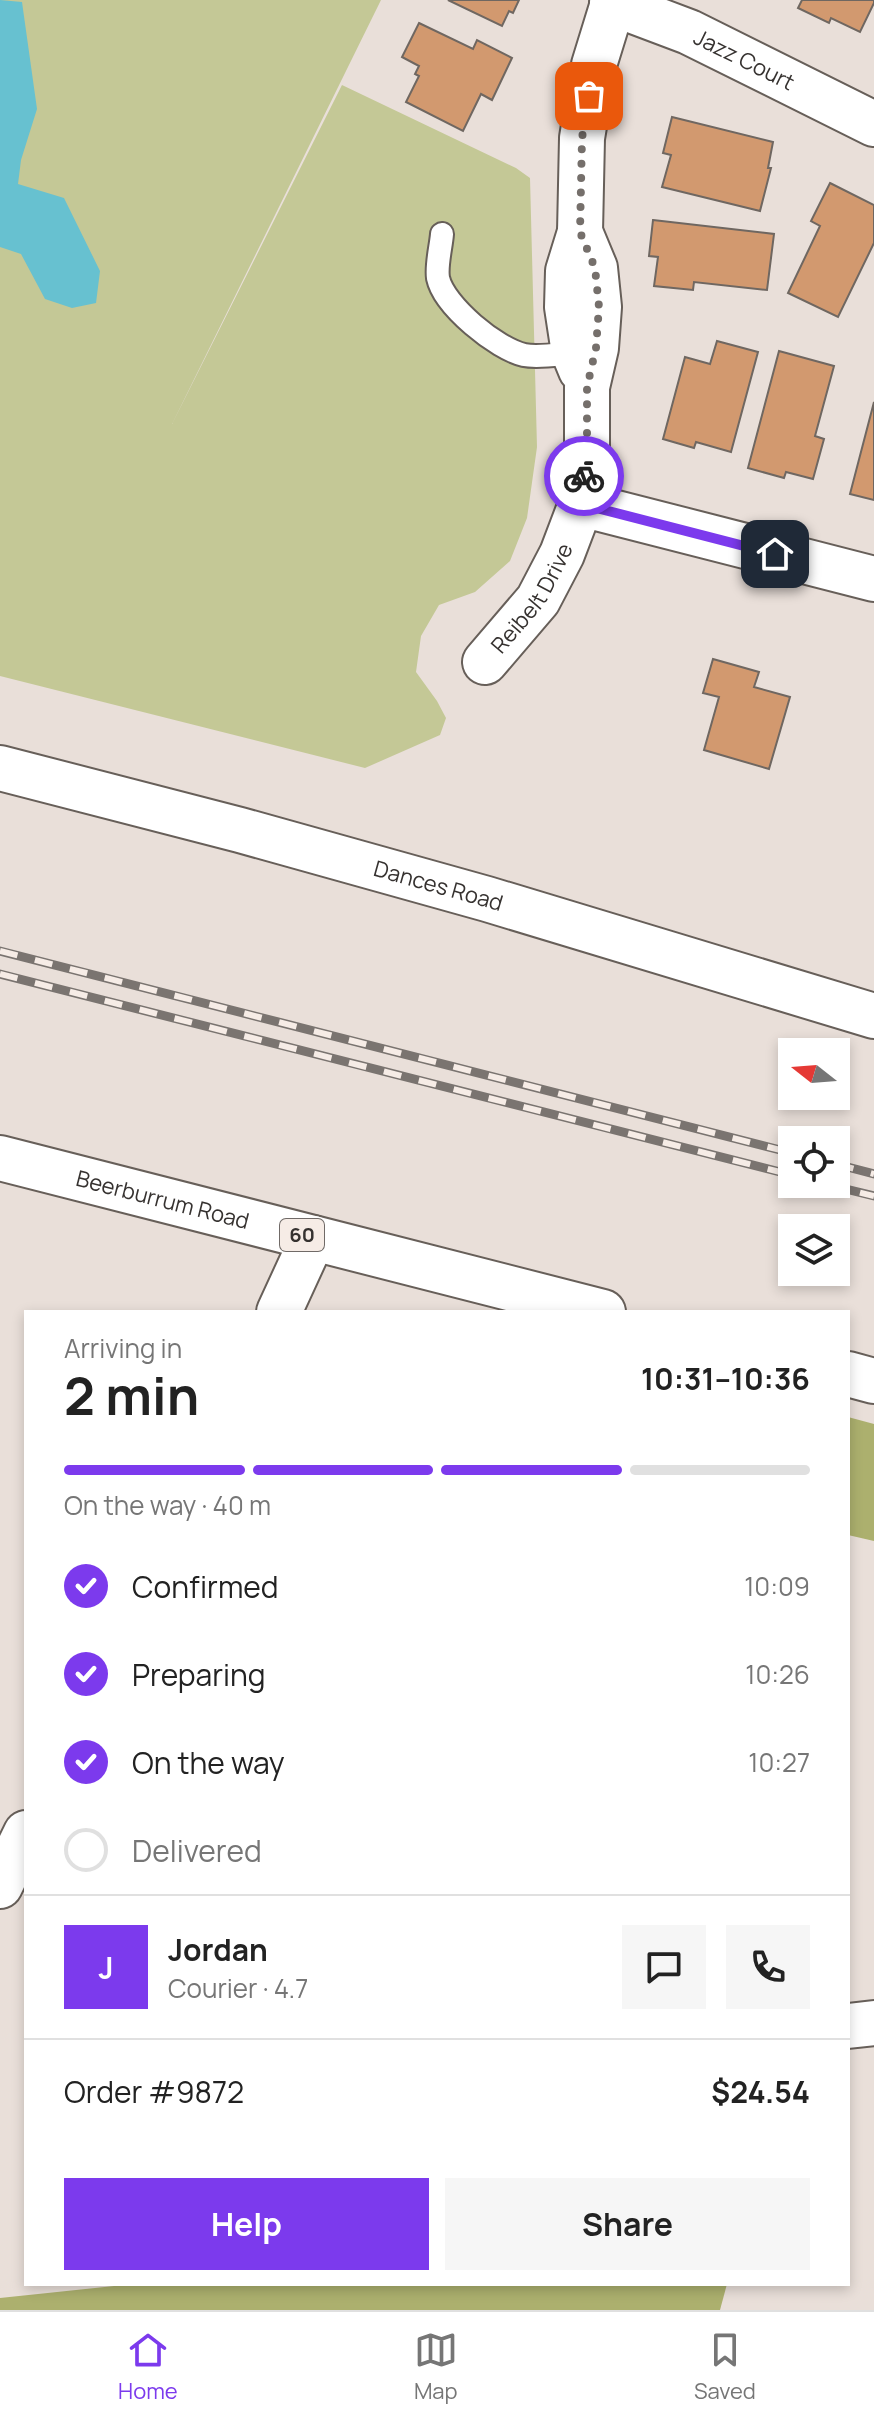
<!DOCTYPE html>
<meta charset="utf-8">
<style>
body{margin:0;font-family:Manrope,sans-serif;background:#f6f6f6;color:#222;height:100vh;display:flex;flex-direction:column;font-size:30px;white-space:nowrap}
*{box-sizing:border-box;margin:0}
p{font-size:26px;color:#767676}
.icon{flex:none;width:44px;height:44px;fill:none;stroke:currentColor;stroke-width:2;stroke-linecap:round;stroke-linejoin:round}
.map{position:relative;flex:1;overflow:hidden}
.details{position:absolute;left:24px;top:1310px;width:826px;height:976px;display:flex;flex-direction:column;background:#fff;border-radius:0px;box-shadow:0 4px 12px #0003}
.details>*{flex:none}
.needle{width:52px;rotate:287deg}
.tools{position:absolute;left:778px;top:1038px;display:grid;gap:16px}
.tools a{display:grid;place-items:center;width:72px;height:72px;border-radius:0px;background:#fff;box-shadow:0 4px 12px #0003;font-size:40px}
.pin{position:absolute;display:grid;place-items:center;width:68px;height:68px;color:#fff;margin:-34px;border-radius:16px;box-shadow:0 4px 12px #0006}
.courier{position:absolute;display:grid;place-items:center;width:80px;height:80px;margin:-40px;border:6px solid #7c3aed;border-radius:50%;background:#fff;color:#222;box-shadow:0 2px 10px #0007}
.overview em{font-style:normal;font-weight:700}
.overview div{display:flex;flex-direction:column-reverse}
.overview{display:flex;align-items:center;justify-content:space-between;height:136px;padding:0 40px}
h1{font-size:52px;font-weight:700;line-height:60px}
.bar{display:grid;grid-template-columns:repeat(4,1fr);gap:12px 8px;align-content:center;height:96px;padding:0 40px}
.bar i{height:10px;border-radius:6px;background:#e0e0e0}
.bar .on{background:#7c3aed}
.bar p{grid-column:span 4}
.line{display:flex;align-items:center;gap:20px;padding:0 40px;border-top:2px solid #e0e0e0}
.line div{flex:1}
.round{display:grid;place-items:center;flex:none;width:84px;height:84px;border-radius:0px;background:#f6f6f6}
ol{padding:0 40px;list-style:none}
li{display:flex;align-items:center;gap:24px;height:88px}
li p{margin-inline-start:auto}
li .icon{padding:8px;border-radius:50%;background:#7c3aed;color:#fff;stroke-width:4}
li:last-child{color:#767676}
li i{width:44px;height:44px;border:4px solid #e0e0e0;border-radius:50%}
.primary-button{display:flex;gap:16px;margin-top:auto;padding:16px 40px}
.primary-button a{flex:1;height:92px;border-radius:0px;background:#7c3aed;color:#fff;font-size:32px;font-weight:700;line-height:92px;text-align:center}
.primary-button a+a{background:#f6f6f6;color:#222}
.menu{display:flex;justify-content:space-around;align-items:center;height:112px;border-top:2px solid #e0e0e0;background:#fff;font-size:22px;color:#767676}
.menu a{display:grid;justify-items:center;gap:4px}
.menu .on{color:#7c3aed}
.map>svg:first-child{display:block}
</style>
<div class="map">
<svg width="874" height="2310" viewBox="0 0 874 2310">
<rect width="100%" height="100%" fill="#e9dfd9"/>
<path fill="#c4c896" d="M0 0H381L172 424 342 85 516 168 530 178 537 447 527 518 510 561 475 592 439 605 421 636 416 672 437 701 446 718 440 735 365 768 0 676Z"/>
<g fill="#acb06e">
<path d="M848 1417 874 1424V1541L848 1535Z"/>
<path d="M133 2284H727L720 2310H0V2298Z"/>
</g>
<path fill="#67c1d0" d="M0 0 22 2 37 109 21 160 18 184 64 198 100 271 96 303 72 308 45 299 21 254 0 247Z"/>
<g fill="#d2996f" stroke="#6f6761" stroke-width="2">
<path d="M448 0H519L513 13 509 11 502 26Z"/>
<path d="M802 0H874V3L860 32 831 18 829 23 798 8Z"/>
<path d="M419 23 473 49 477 40 512 58 492 100 481 94 463 131 406 102 419 76 415 74 419 66 402 57Z"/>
<path d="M672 117 773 142 768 168H771L760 211 662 187 671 155 663 153Z"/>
<path d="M830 183 874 205V243L838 317 788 293 820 226 811 221Z"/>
<path d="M653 220 774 234 767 290 694 282 693 290 654 286 658 257 649 256Z"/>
<path d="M717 341 758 352 731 452 696 442 694 448 663 439 685 357 710 364Z"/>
<path d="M779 351 834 366 815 436 824 439 813 479 786 472 784 478 748 468Z"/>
<path d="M874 402V500L850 494Z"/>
<path d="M713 659 759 672 754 687 790 697 769 769 704 750 719 697 703 693Z"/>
</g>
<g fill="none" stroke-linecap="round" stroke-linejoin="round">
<g stroke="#675f59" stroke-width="26">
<path id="lane" d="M442 234C441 247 436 265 438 278 444 306 497 349 524 355 539 358 559 354 574 353"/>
</g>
<g stroke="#675f59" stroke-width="48">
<g id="street">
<path id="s1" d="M612 3 689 32 874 124"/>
<path d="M581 370 574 353 567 307 568 271 580 232 582 138 594 65 614 0"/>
<path d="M581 504 874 579"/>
<path id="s2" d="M485 662 538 600 562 554 581 504 587 447V387L596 348 599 307 595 268 580 232"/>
<path id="s3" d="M0 768 240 830 487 899 874 1016"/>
<path d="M279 1312 313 1238"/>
<path d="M0 1886 26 1833"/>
<path d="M848 2026 874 2023"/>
</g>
</g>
<g stroke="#675f59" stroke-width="48">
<g id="primary">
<path id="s4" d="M0 1158 603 1312"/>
<path d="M848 1374 874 1381"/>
</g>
</g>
<use href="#lane" stroke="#fff" stroke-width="22"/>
<use href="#street" stroke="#fff" stroke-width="44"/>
<use href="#primary" stroke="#fff" stroke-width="44"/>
<g stroke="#7a7470" stroke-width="9">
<g id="rail">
<path d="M0 951 792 1153"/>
<path d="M0 974 792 1175"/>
<path d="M836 1164 874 1174"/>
<path d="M825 1184 874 1196"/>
</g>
</g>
<use href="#rail" stroke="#f6ece6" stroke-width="6" stroke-dasharray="18" stroke-linecap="butt"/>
</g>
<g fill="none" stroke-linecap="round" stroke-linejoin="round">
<path stroke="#756f6b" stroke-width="8" stroke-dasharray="0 14.4" d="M584 476 587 447V387L596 348 599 307 595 268 580 232 582 138 589 96"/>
<path stroke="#7c3aed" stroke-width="10" d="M584 476 581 504 775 554"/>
</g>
<g text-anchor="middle" stroke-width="6" stroke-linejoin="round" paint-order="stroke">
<rect fill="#f6ece6" stroke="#706a67" stroke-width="2" x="280" y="1219" width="44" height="32" rx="6"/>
<g font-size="20" font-weight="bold" fill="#363230">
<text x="302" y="1242">60</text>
</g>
<g font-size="22" fill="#363230" stroke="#f6ece6">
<text dy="8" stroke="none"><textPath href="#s1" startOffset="144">Jazz Court</textPath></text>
<text dy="8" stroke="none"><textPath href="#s2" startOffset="80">Reibelt Drive</textPath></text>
<text dy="8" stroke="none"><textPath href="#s3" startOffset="454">Dances Road</textPath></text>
<text dy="8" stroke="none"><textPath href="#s4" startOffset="168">Beerburrum Road</textPath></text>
</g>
</g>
</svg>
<div class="tools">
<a><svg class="needle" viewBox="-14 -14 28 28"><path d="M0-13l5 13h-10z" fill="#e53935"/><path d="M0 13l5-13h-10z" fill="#767676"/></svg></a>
<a><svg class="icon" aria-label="locate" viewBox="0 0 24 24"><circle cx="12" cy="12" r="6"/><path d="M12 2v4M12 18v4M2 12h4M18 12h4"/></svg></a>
<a><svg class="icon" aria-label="layers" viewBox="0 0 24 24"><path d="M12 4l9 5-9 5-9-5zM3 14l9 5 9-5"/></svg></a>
</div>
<div class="pin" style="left:589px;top:96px;background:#ea580c"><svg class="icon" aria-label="bag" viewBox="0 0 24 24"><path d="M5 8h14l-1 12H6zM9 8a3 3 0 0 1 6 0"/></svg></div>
<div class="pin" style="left:775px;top:554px;background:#1f2937"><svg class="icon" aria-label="home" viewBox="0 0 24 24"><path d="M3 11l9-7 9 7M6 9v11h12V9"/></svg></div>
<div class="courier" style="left:584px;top:476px"><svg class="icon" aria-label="bike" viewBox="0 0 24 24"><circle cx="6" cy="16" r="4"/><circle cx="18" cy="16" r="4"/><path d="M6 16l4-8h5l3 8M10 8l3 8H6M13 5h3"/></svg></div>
<section class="details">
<div class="overview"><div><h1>2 min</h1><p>Arriving in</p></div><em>10:31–10:36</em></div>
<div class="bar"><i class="on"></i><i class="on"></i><i class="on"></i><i></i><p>On the way · 40 m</p></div>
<ol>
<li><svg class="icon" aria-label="check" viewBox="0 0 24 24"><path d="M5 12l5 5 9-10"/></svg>Confirmed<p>10:09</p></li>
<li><svg class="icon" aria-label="check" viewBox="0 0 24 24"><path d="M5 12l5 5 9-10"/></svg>Preparing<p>10:26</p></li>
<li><svg class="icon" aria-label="check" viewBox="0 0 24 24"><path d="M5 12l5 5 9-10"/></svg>On the way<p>10:27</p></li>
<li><i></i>Delivered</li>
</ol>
<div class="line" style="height:144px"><b class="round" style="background:#7c3aed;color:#fff">J</b><div><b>Jordan</b><p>Courier · 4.7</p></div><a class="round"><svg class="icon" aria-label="chat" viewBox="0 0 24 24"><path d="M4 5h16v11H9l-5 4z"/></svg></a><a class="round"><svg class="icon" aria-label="phone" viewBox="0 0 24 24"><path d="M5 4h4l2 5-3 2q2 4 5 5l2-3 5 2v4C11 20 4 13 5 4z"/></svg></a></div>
<div class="line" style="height:104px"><div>Order #9872</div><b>$24.54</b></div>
<div class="primary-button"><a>Help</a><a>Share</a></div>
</section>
</div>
<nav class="menu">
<a class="on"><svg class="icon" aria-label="home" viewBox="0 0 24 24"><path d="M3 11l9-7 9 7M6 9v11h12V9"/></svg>Home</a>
<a><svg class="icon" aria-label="map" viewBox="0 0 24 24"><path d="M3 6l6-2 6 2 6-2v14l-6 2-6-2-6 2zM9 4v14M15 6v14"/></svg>Map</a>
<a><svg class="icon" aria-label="saved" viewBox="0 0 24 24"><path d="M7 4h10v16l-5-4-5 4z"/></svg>Saved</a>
</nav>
